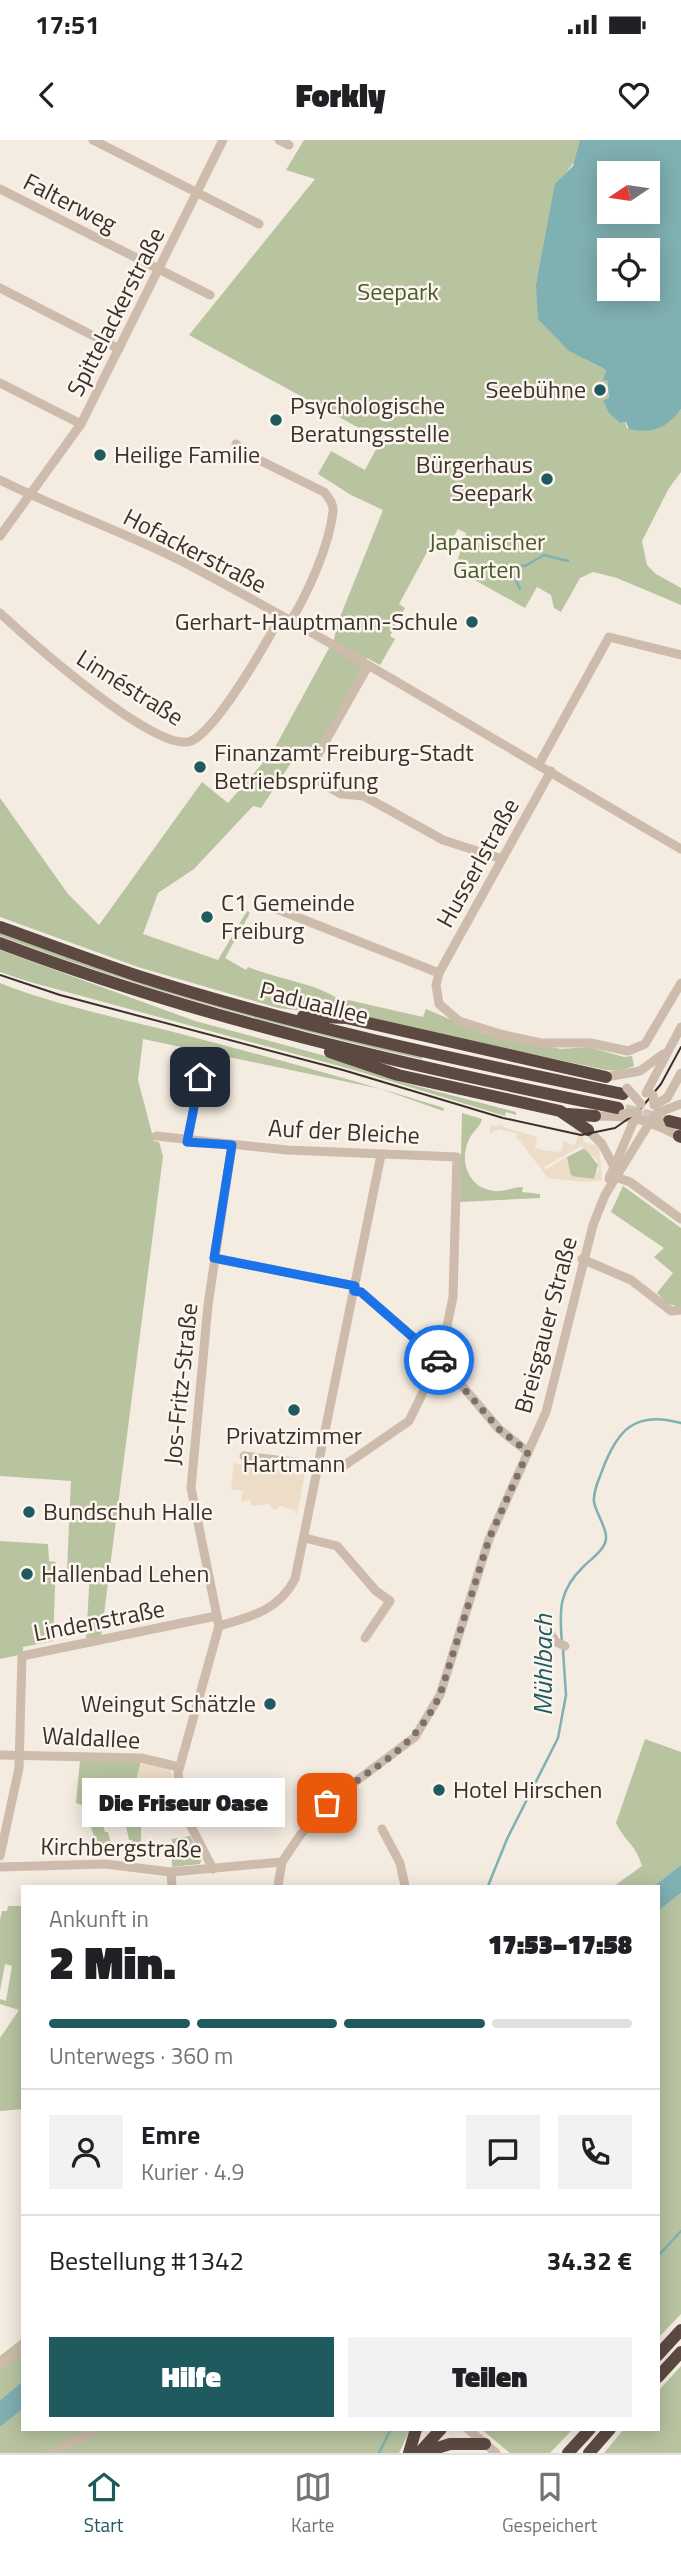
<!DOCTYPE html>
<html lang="de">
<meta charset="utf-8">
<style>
body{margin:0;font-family:"Titillium Web",sans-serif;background:#f2f2f2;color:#202124;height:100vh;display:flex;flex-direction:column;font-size:26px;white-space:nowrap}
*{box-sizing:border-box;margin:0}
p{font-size:23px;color:#757577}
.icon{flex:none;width:38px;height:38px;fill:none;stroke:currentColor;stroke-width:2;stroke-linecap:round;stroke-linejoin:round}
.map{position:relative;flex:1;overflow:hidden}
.side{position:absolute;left:21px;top:1745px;width:639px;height:546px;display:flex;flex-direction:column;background:#fff;border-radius:0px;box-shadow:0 4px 18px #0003}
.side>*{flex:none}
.needle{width:46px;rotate:257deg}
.tools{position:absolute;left:597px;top:21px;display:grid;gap:14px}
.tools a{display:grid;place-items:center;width:63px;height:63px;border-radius:0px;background:#fff;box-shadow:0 4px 18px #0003;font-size:35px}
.pin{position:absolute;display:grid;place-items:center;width:60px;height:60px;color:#fff;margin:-30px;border-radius:14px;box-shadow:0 4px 10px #0006}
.courier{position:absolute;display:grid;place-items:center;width:70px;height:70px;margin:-35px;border:5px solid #1a73e8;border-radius:50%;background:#fff;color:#222;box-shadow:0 2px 9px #0007}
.bubble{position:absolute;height:49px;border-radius:0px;background:#fff;box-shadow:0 4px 18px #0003;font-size:23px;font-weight:800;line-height:49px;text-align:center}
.head em{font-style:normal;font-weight:800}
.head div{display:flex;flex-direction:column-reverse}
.head{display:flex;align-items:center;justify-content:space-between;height:119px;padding:0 28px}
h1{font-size:46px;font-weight:800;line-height:52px}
.bar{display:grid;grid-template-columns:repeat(4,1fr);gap:10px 7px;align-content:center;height:84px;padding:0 28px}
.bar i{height:9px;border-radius:5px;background:#e0e0e0}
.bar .active{background:#1f5a5e}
.bar p{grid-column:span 4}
.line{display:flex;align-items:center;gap:18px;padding:0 28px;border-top:2px solid #e0e0e0}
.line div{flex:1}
.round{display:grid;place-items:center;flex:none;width:74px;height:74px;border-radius:0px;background:#f2f2f2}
.cta{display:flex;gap:14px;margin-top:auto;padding:14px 28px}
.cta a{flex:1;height:80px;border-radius:0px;background:#1f5a5e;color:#fff;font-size:28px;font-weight:800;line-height:80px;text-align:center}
.cta a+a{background:#f2f2f2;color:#202124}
.status{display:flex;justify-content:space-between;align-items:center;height:49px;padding:0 35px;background:#fff;direction:ltr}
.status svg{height:19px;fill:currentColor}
header{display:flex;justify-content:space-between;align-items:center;height:91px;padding:0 28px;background:#fff;font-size:32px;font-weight:800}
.tabs{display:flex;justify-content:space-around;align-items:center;height:98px;border-top:2px solid #e0e0e0;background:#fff;font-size:19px;color:#757577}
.tabs a{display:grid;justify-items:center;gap:4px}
.tabs .active{color:#1f5a5e}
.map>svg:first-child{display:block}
</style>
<div class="status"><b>17:51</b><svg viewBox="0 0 49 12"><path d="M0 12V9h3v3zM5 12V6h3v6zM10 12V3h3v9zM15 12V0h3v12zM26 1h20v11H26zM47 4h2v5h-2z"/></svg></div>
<header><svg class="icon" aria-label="back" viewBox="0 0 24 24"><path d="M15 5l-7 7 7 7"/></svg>Forkly<svg class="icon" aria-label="heart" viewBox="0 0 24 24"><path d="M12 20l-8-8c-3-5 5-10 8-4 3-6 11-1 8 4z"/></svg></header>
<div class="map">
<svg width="681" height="2313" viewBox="0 0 681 2313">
<rect width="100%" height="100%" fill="#f4ebe1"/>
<g fill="#b8c4a0">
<path d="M304 0H580L575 21 566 33 546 96 536 144 586 220 606 230 604 240H607L609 258 603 260 620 283 625 282 627 288C649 295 668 287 681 269V332L669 348 642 401 647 425 656 434 681 448V465L617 438 593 432 580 438 561 472 554 468 551 455 537 447 525 468 455 429 466 393 458 389 446 411 432 403 399 464 405 468 390 496 395 499 380 525 367 518 313 619 299 611 261 668 253 666 194 729 158 753 143 794 218 820 247 771 250 773 225 818 246 830 248 827C274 838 315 844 335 857L423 877 426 869 482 893 561 909 589 907 624 917 632 916 634 926 619 931 606 930 362 877 278 868 138 827 0 777V658L68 754 99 785 202 642 228 663 273 611 334 499 338 482 383 370 351 355 318 334 331 311 365 330 381 300 189 195 315 39 286 30Z"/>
<path d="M0 792 422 916V919C278 887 138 848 0 796Z"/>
<path d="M0 810 195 881 333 918 397 941 516 972V975L506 972 505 976 354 930 30 842 0 832Z"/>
<path d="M0 843C58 866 120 878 181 894 269 917 357 941 444 968L443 971 381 949 143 899 138 940 154 1001 159 1002 163 1016 101 1497 86 1500 90 1431H67L71 1341 0 1336Z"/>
<path d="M462 973 482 979C480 988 471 992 468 1002 459 1024 470 1049 495 1051 505 1052 513 1047 523 1047L522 1052 540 1054V1058L460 1062Z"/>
<path d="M585 1008 598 1025 594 1039 574 1037 568 1033 567 1017Z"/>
<path d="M623 1046 681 1088V1167L668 1164 657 1153 673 1133 654 1117 664 1108 611 1072Z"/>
<path d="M0 1401 48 1404 49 1421 56 1422 53 1501 23 1507V1514L0 1519Z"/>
<path d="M645 1599 681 1612V1725L654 1746H614L642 1726C635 1703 625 1702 616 1683Z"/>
<path d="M80 1620 141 1622 134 1648 144 1681 141 1682V1708L135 1709 132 1700H129L126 1686 129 1685 128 1680 121 1681 115 1676 103 1686 105 1692H108L114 1714 102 1716 82 1665 76 1663Z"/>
<path d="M190 1696 202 1718 200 1724 172 1727V1699Z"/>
<path d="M681 1753V2174L658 2198V1771Z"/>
<path d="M8 1766H23V1969L0 1971V1898L19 1870 0 1864V1859L6 1861 12 1826 5 1824 0 1851V1780L2 1771H7Z"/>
<path d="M23 2198V2241L0 2260V2216Z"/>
<path d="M681 2226V2313H604L624 2289H658V2251Z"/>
<path d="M23 2269V2289H410L399 2313H0V2287Z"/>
<path d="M481 2289H573L550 2313H510Z"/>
</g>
<g fill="#ecdcc8" fill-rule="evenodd">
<path d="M503 985V987L537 997 535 1008 548 1011 561 1012 564 1001 572 1005 576 1003 578 993 574 992 575 988 590 992 584 995 583 1002 599 1006 602 1040 588 1042 548 1038 516 996 518 994 499 989 490 994V986ZM581 1006 597 1020 599 1029 594 1039 571 1036 567 1017 545 1030 544 1027Z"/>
<path d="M234 1323 305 1334 297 1374 294 1370 281 1366 275 1370 268 1364 252 1366 250 1360 241 1362 243 1351 231 1349Z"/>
<path d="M141 1621 170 1628 174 1643 163 1645 154 1641 148 1648 134 1651Z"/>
</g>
<g fill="#7fb0b2" fill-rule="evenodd">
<path d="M580 0H681V269C668 287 652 295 629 289L626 282 620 283 609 273 603 260 609 258 607 240H603L606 230 569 211 538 179 536 144 555 44 573 26ZM648 33V72H609V33ZM648 110V149H609V110Z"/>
<path d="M681 1725V1753L658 1771V1746H654Z"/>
<path d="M23 2241V2269L0 2287V2260Z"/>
</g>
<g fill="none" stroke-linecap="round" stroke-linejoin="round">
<g stroke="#7fb0b2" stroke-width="2.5">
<path d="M520 449 515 438 502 425 525 426 544 415 568 421"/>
<path d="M562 1503C559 1469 559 1450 584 1426 591 1419 602 1412 605 1403 610 1392 596 1374 594 1362 593 1352 598 1341 602 1331 617 1290 635 1270 681 1283"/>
<path d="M488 1746 507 1699 558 1598 566 1555 563 1510"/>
<path d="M658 2116 681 2091"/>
<path d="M379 2313 391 2289"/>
</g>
<path stroke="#cfc6bd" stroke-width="12" stroke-dasharray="12 6" stroke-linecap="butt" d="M625 970 665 980"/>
<g stroke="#cdbbac" stroke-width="9">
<path d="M93 0 259 84"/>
<path d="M279 0 289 5"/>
<path d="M0 49 210 155"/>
<path d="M0 148 119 209"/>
<path d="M0 243 81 284"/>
<path d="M236 304 245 313 324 352C329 358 334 364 333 372 329 406 308 453 290 482"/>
<path d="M0 340C62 371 128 393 189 425 356 514 517 614 681 709"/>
<path d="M0 396 81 284 223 0"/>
<path d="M0 473C27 498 157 615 191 601 217 590 266 503 281 476"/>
<path d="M316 618 368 526"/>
<path d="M539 624 609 497 681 515"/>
<path d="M551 631 439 833 436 845 439 864 459 881 500 894 541 903H591L628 911 645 904 681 843"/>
<path d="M322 643 341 654 364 656 443 700 502 719"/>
<path d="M269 766 439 833"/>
<path d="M606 937 640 931 663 914"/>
<path d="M646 953 681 887"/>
<path d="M667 958 681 933"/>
<path d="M595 976C635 976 643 978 679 996"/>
<path d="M588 990 602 1004 613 1025"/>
<path d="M156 996 287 1010 457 1017 453 1157 440 1220"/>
<path d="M187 1002 200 937"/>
<path d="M610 1035 630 1042 681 1079"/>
<path d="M609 1039 635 978"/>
<path d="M214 1118 355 1146"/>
<path d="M582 1119 631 1140 671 1171 681 1170"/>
<path d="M354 1151 361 1152 440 1220 499 1289 528 1312"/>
<path d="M244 1316 328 1326 345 1325 409 1281 427 1244 443 1224"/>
<path d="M305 1398 337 1406 376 1451 390 1461 365 1498"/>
<path d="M219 1486C251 1477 279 1470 295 1439L381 1015"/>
<path d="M550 1493 556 1502 565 1506"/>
<path d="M0 1615 141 1618 179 1627"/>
<path d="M382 1689 400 1723 405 1746"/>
<path d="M0 1716 19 1628 22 1516 216 1476"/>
<path d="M0 1727 105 1724 171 1732 282 1722"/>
<path d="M213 1729 182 1669 178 1633 219 1486 191 1348 208 1165 232 1005"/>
<path d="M171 1732 172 1746"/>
<path d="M278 1746 282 1722 301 1694 339 1654 415 1597 440 1555 489 1399 546 1272 593 1085 605 1055 650 982"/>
<path d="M0 2225 23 2207"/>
<path d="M468 2289 496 2313"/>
<path d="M53 2313 96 2289"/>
</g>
<g stroke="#5c4a42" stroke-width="12">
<path d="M0 787C45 803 90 820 135 835 294 886 459 920 623 954"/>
<path d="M0 803C201 879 408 926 618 968"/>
<path d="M303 876 346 878 606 937"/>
<path d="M330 912 398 935 560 971 588 990"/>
<path d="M568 974 595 976"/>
<path d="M669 981 681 984"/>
<path d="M679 996 681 997"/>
<path d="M658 2215 681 2190"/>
<path d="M658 2237 681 2212"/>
<path d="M409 2313 416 2289"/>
<path d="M419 2313 441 2289"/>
<path d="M421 2313 450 2304H485"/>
<path d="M568 2313 590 2289"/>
<path d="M589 2313 610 2289"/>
</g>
<path stroke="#3b302b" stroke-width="2" d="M0 835 60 855 343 930 503 978 581 995 615 988 638 972 661 944 681 907"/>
<g stroke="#cdbbac" stroke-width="9">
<path d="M627 948 641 964"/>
<path d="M653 955 654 965 667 958"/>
<path d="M657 973 681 964"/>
<path d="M623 974 638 972"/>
<path d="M650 982 656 975 661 986"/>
</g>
</g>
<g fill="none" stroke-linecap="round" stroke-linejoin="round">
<path stroke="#7c716b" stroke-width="7" stroke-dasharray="0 12.6" d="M327 1663C375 1624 412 1613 440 1555L489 1399 528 1312 499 1289 439 1220"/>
<path stroke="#1a73e8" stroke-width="9" d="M200 937 187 1002 232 1005 214 1118 355 1146 354 1151 361 1152 439 1220"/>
</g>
<g fill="#1f5a5e" stroke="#fbf5ee" stroke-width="2.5">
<circle cx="600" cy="250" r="7"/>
<circle cx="276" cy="280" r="7"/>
<circle cx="100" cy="315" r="7"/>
<circle cx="547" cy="339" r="7"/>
<circle cx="472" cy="482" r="7"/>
<circle cx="200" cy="627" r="7"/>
<circle cx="207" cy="777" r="7"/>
<circle cx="294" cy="1270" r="7"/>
<circle cx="29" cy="1372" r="7"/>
<circle cx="27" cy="1434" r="7"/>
<circle cx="270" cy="1564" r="7"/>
<circle cx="439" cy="1650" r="7"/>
</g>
<g text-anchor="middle" stroke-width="5" stroke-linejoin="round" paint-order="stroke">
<g font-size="24" fill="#3b302b" stroke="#fbf5ee">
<text transform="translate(70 63) rotate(27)" y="8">Falterweg</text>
<text transform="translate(116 172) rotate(-63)" y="8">Spittelackerstraße</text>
<text transform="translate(195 411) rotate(27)" y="8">Hofackerstraße</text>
<text transform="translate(130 548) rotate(32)" y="8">Linnéstraße</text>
<text transform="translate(478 723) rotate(-61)" y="8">Husserlstraße</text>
<text transform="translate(314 863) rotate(14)" y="8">Paduaallee</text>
<text transform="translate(344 992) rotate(3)" y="8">Auf der Bleiche</text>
<text transform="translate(546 1185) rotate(-75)" y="8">Breisgauer Straße</text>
<text transform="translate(181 1244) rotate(-84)" y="8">Jos-Fritz-Straße</text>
<text transform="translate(99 1481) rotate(-11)" y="8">Lindenstraße</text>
<text transform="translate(91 1598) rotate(3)" y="8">Waldallee</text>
<text transform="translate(121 1708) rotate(1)" y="8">Kirchbergstraße</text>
</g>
<g font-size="24" fill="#4a5a2e" stroke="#fbf5ee">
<text x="398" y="160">Seepark</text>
<text x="487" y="410">Japanischer<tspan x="487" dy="28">Garten</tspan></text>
</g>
<g font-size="24" fill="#3b302b" stroke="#fbf5ee" text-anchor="start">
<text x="586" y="258" text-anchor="end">Seebühne</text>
<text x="290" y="274">Psychologische<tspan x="290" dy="28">Beratungsstelle</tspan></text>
<text x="114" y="323">Heilige Familie</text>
<text x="533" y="333" text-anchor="end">Bürgerhaus<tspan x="533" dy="28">Seepark</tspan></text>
<text x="458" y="490" text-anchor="end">Gerhart-Hauptmann-Schule</text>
<text x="214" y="621">Finanzamt Freiburg-Stadt<tspan x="214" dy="28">Betriebsprüfung</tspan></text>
<text x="221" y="771">C1 Gemeinde<tspan x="221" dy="28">Freiburg</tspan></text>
<text x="294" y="1304" text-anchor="middle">Privatzimmer<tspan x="294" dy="28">Hartmann</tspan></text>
<text x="43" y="1380">Bundschuh Halle</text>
<text x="41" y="1442">Hallenbad Lehen</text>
<text x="256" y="1572" text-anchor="end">Weingut Schätzle</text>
<text x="453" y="1658">Hotel Hirschen</text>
</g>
<g font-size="26" font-style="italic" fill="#1f5a5e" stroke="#fbf5ee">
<text transform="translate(543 1525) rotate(-90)" y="9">Mühlbach</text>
</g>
</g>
</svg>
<div class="tools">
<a><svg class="needle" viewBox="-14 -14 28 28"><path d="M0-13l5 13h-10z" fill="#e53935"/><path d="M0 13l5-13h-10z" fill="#757577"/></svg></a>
<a><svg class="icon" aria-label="locate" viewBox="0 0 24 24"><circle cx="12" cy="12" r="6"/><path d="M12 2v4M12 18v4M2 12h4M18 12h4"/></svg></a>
</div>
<div class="pin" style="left:327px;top:1663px;background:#ea580c"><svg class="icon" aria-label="bag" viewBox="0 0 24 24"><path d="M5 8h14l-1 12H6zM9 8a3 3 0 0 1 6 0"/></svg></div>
<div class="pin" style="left:200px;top:937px;background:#1f2937"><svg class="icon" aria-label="home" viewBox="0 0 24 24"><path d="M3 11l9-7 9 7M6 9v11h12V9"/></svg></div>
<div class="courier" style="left:439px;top:1220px"><svg class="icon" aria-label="car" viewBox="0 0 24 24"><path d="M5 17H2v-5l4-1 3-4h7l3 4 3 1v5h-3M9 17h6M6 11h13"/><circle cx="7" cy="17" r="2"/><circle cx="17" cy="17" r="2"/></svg></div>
<div class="bubble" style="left:82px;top:1638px;width:203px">Die Friseur Oase</div>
<section class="side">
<div class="head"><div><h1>2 Min.</h1><p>Ankunft in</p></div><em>17:53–17:58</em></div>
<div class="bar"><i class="active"></i><i class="active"></i><i class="active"></i><i></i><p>Unterwegs · 360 m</p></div>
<div class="line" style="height:126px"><a class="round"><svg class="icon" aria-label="person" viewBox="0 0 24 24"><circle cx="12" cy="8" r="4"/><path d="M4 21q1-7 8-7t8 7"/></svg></a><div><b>Emre</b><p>Kurier · 4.9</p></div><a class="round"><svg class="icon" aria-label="chat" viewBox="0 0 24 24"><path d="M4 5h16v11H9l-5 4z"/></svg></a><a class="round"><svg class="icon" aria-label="phone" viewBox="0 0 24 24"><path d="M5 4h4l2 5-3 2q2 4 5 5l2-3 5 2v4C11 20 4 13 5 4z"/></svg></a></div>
<div class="line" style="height:91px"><div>Bestellung #1342</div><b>34.32 €</b></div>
<div class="cta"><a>Hilfe</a><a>Teilen</a></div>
</section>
</div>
<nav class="tabs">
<a class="active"><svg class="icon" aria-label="home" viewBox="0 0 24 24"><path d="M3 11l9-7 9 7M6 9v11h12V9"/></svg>Start</a>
<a><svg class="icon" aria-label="map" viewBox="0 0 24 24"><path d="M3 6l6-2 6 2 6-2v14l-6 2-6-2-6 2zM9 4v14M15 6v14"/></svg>Karte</a>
<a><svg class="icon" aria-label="saved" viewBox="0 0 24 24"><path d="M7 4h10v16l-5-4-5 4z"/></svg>Gespeichert</a>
</nav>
